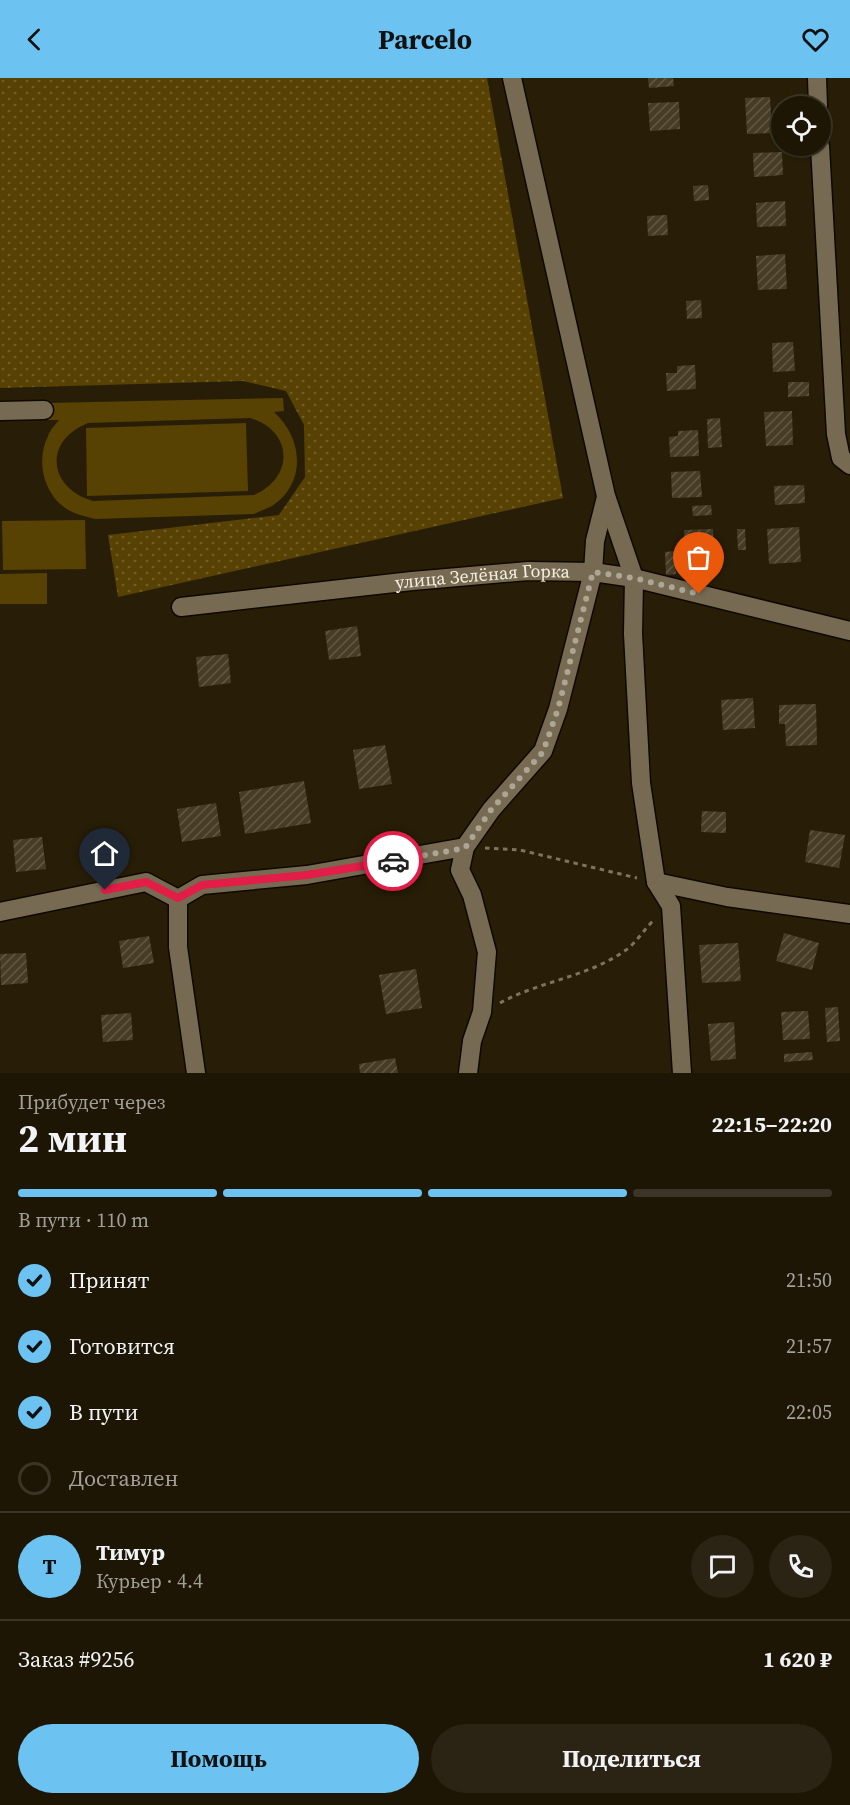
<!DOCTYPE html>
<html lang="ru">
<meta charset="utf-8">
<style>
body{margin:0;font-family:"Source Serif 4",serif;background:#2b2313;color:#f1f3f6;height:100vh;display:flex;flex-direction:column;font-size:22px;white-space:nowrap}
*{box-sizing:border-box;margin:0}
p{font-size:20px;color:#a19f9a}
.icon{flex:none;width:33px;height:33px;fill:none;stroke:currentColor;stroke-width:2;stroke-linecap:round;stroke-linejoin:round}
.map{position:relative;height:995px;overflow:hidden}
.side{display:flex;flex-direction:column;background:#1e1605;flex:1}
.side>*{flex:none}
.controls{position:absolute;left:771px;top:18px;display:grid;gap:12px}
.controls a{display:grid;place-items:center;width:60px;height:60px;border-radius:50%;background:#1e1605;box-shadow:0 2px 4px #0004,0 0 0 2px #3c3527;font-size:30px}
.pin{position:absolute;display:grid;place-items:center;width:51px;height:51px;color:#fff;margin:-62px -26px;border-radius:50% 50% 50% 0;rotate:-45deg;box-shadow:0 0 6px #0007}
.pin .icon{rotate:45deg}
.courier{position:absolute;display:grid;place-items:center;width:60px;height:60px;margin:-30px;border:4px solid #e11d48;border-radius:50%;background:#fff;color:#222;box-shadow:0 2px 8px #0007}
.headline em{font-style:normal;font-weight:700}
.headline div{display:flex;flex-direction:column-reverse}
.headline{display:flex;align-items:center;justify-content:space-between;height:102px;padding:0 18px}
h1{font-size:39px;font-weight:700;line-height:45px}
.bar{display:grid;grid-template-columns:repeat(4,1fr);gap:9px 6px;align-content:center;height:72px;padding:0 18px}
.bar i{height:8px;border-radius:4px;background:#3c3527}
.bar .on{background:#6cc3f2}
.bar p{grid-column:span 4}
.line{display:flex;align-items:center;gap:15px;padding:0 18px;border-top:2px solid #3c3527}
.line div{flex:1}
.round{display:grid;place-items:center;flex:none;width:63px;height:63px;border-radius:32px;background:#2b2313}
ol{padding:0 18px;list-style:none}
li{display:flex;align-items:center;gap:18px;height:66px}
li p{margin-inline-start:auto}
li .icon{padding:6px;border-radius:50%;background:#6cc3f2;color:#111;stroke-width:4}
li:last-child{color:#a19f9a}
li i{width:33px;height:33px;border:3px solid #3c3527;border-radius:50%}
.primary-button{display:flex;gap:12px;margin-top:auto;padding:12px 18px}
.primary-button a{flex:1;height:69px;border-radius:36px;background:#6cc3f2;color:#111;font-size:24px;font-weight:700;line-height:69px;text-align:center}
.primary-button a+a{background:#2b2313;color:#f1f3f6}
header{display:flex;justify-content:space-between;align-items:center;height:78px;padding:0 18px;background:#6cc3f2;color:#111;font-size:27px;font-weight:700}
.map>svg:first-child{display:block}
</style>
<header><svg class="icon" aria-label="back" viewBox="0 0 24 24"><path d="M15 5l-7 7 7 7"/></svg>Parcelo<svg class="icon" aria-label="heart" viewBox="0 0 24 24"><path d="M12 20l-8-8c-3-5 5-10 8-4 3-6 11-1 8 4z"/></svg></header>
<div class="map">
<svg width="850" height="995" viewBox="0 0 850 995">
<defs>
<pattern id="grass-dots" width="8" height="8" patternUnits="userSpaceOnUse" patternTransform="scale(1.5)"><rect width="8" height="8" fill="#574103"/><path d="M2 2h.1M6 6h.1" fill="none" stroke="#705d27" stroke-width="1.8" stroke-linecap="round"/></pattern>
<pattern id="building-hatch" width="6" height="6" patternUnits="userSpaceOnUse" patternTransform="scale(1.5)"><rect width="6" height="6" fill="#473d26"/><path d="M-1 1l2-2M0 6l6-6M5 7l2-2" fill="none" stroke="#625945"/></pattern>
</defs>
<rect width="100%" height="100%" fill="#281e07"/>
<path fill="url(#grass-dots)" d="M0 0H487L563 420 118 519 108 457 279 437 305 399 304 347 286 313 243 303 0 310Z"/>
<g fill="#574103" fill-rule="evenodd">
<path d="M283 320 284 333 274 334C303 360 307 405 272 428 266 431 260 433 254 436L95 441C89 439 82 438 77 436 46 425 34 386 48 358 50 352 55 347 59 342H47V325ZM250 340C293 353 295 399 254 417L93 423C48 410 43 363 88 345Z"/>
<path d="M246 345 248 413 87 418 86 350Z"/>
<path d="M85 442 86 491 3 492 2 443Z"/>
<path d="M47 495V526H0V496Z"/>
</g>
<g fill="url(#building-hatch)">
<path d="M648 0H673L674 8 649 10Z"/>
<path d="M770 19 772 55 747 56 745 20Z"/>
<path d="M679 24 680 51 650 53 648 25Z"/>
<path d="M782 74 783 97 754 99 753 75Z"/>
<path d="M708 107 709 122 694 123 693 108Z"/>
<path d="M785 123 786 148 757 149 756 125Z"/>
<path d="M667 137 668 157 648 158 647 138Z"/>
<path d="M785 176 787 211 758 212 756 178Z"/>
<path d="M701 222 702 240 687 241 686 223Z"/>
<path d="M793 264 795 293 773 294 772 265Z"/>
<path d="M695 287 696 311 667 313 666 295H677V288Z"/>
<path d="M788 304H809V318L788 319Z"/>
<path d="M792 333 793 367 766 368 764 334Z"/>
<path d="M720 340 722 369 708 370 707 341Z"/>
<path d="M698 352 699 378 670 379 669 359 678 358V353Z"/>
<path d="M700 393 702 419 672 420 671 394Z"/>
<path d="M804 407 805 425 775 427 774 408Z"/>
<path d="M711 427 712 437 693 438 692 428Z"/>
<path d="M799 449 801 484 769 486 767 451Z"/>
<path d="M713 451 714 478 685 479 684 452Z"/>
<path d="M737 451H745L746 472H738Z"/>
<path d="M675 473 676 496 666 497 665 474Z"/>
<path d="M357 548 361 578 329 582 325 553Z"/>
<path d="M228 576 231 605 199 609 196 579Z"/>
<path d="M753 620 755 650 723 652 721 622Z"/>
<path d="M816 626 817 667 786 668 785 646H779V627Z"/>
<path d="M385 667 392 706 359 711 353 672Z"/>
<path d="M304 703 311 745 245 756 239 714Z"/>
<path d="M216 725 221 758 182 764 177 731Z"/>
<path d="M702 733 726 734V755L701 754Z"/>
<path d="M810 752 845 757 839 790 805 784Z"/>
<path d="M42 759 46 791 16 794 13 762Z"/>
<path d="M784 855 819 865 812 892 776 883Z"/>
<path d="M149 858 154 885 123 890 119 863Z"/>
<path d="M738 865 741 903 702 905 699 867Z"/>
<path d="M26 875 28 905 1 907 0 876Z"/>
<path d="M416 891 422 930 386 936 379 897Z"/>
<path d="M838 929 840 963 827 964 825 930Z"/>
<path d="M808 933 810 961 783 962 781 934Z"/>
<path d="M131 935 133 962 103 964 101 937Z"/>
<path d="M734 944 736 981 711 983 708 946Z"/>
<path d="M812 974 813 982 784 984V976Z"/>
<path d="M395 980 398 995H360L359 986Z"/>
</g>
<g fill="none" stroke-linecap="round" stroke-linejoin="round">
<g stroke="#100800" stroke-width="21">
<g id="minor">
<path d="M512 0 606 418 634 500 633 556 641 705 656 804 671 828 682 995"/>
<path d="M817 0 818 28"/>
<path d="M820 68 836 356 841 380 850 387"/>
<path d="M0 333 44 332"/>
<path id="s1" d="M181 529 412 503 528 493 593 494 634 500 850 553"/>
<path d="M656 804 727 819 850 836"/>
<path d="M0 834 146 804 178 821"/>
<path d="M196 995 178 869V821L202 807 307 797 465 769"/>
<path d="M468 995 472 963 482 934 487 874 472 817 460 792 465 769 491 732 543 673 558 631 593 494 595 463 606 419"/>
</g>
</g>
<g stroke="#7c7460" stroke-width="3" stroke-dasharray="4.5 4.5" stroke-linecap="butt">
<path d="M485 770 520 772 637 800"/>
<path d="M500 925C540 903 588 899 626 872 637 864 645 850 655 841"/>
</g>
<use href="#minor" stroke="#766b52" stroke-width="18"/>
</g>
<g fill="none" stroke-linecap="round" stroke-linejoin="round">
<path stroke="#ada695" stroke-width="6" stroke-dasharray="0 10.8" d="M393 783 465 770 491 732 543 674 558 631 593 494 634 500 699 516"/>
<path stroke="#e11d48" stroke-width="8" d="M105 812 146 804 178 820 202 807 307 797 393 783"/>
</g>
<g text-anchor="middle" stroke-width="4.5" stroke-linejoin="round" paint-order="stroke">
<g font-size="18" fill="#f5efe1" stroke="#1e1501">
<text dy="6" stroke="none"><textPath href="#s1" startOffset="303">улица Зелёная Горка</textPath></text>
</g>
</g>
</svg>
<div class="controls">
<a><svg class="icon" aria-label="locate" viewBox="0 0 24 24"><circle cx="12" cy="12" r="6"/><path d="M12 2v4M12 18v4M2 12h4M18 12h4"/></svg></a>
</div>
<div class="pin" style="left:699px;top:516px;background:#ea580c"><svg class="icon" aria-label="bag" viewBox="0 0 24 24"><path d="M5 8h14l-1 12H6zM9 8a3 3 0 0 1 6 0"/></svg></div>
<div class="pin" style="left:105px;top:812px;background:#1f2937"><svg class="icon" aria-label="home" viewBox="0 0 24 24"><path d="M3 11l9-7 9 7M6 9v11h12V9"/></svg></div>
<div class="courier" style="left:393px;top:783px"><svg class="icon" aria-label="car" viewBox="0 0 24 24"><path d="M5 17H2v-5l4-1 3-4h7l3 4 3 1v5h-3M9 17h6M6 11h13"/><circle cx="7" cy="17" r="2"/><circle cx="17" cy="17" r="2"/></svg></div>
</div>
<section class="side">
<div class="headline"><div><h1>2 мин</h1><p>Прибудет через</p></div><em>22:15–22:20</em></div>
<div class="bar"><i class="on"></i><i class="on"></i><i class="on"></i><i></i><p>В пути · 110 m</p></div>
<ol>
<li><svg class="icon" aria-label="check" viewBox="0 0 24 24"><path d="M5 12l5 5 9-10"/></svg>Принят<p>21:50</p></li>
<li><svg class="icon" aria-label="check" viewBox="0 0 24 24"><path d="M5 12l5 5 9-10"/></svg>Готовится<p>21:57</p></li>
<li><svg class="icon" aria-label="check" viewBox="0 0 24 24"><path d="M5 12l5 5 9-10"/></svg>В пути<p>22:05</p></li>
<li><i></i>Доставлен</li>
</ol>
<div class="line" style="height:108px"><b class="round" style="background:#6cc3f2;color:#111">Т</b><div><b>Тимур</b><p>Курьер · 4.4</p></div><a class="round"><svg class="icon" aria-label="chat" viewBox="0 0 24 24"><path d="M4 5h16v11H9l-5 4z"/></svg></a><a class="round"><svg class="icon" aria-label="phone" viewBox="0 0 24 24"><path d="M5 4h4l2 5-3 2q2 4 5 5l2-3 5 2v4C11 20 4 13 5 4z"/></svg></a></div>
<div class="line" style="height:78px"><div>Заказ #9256</div><b>1 620 ₽</b></div>
<div class="primary-button"><a>Помощь</a><a>Поделиться</a></div>
</section>
